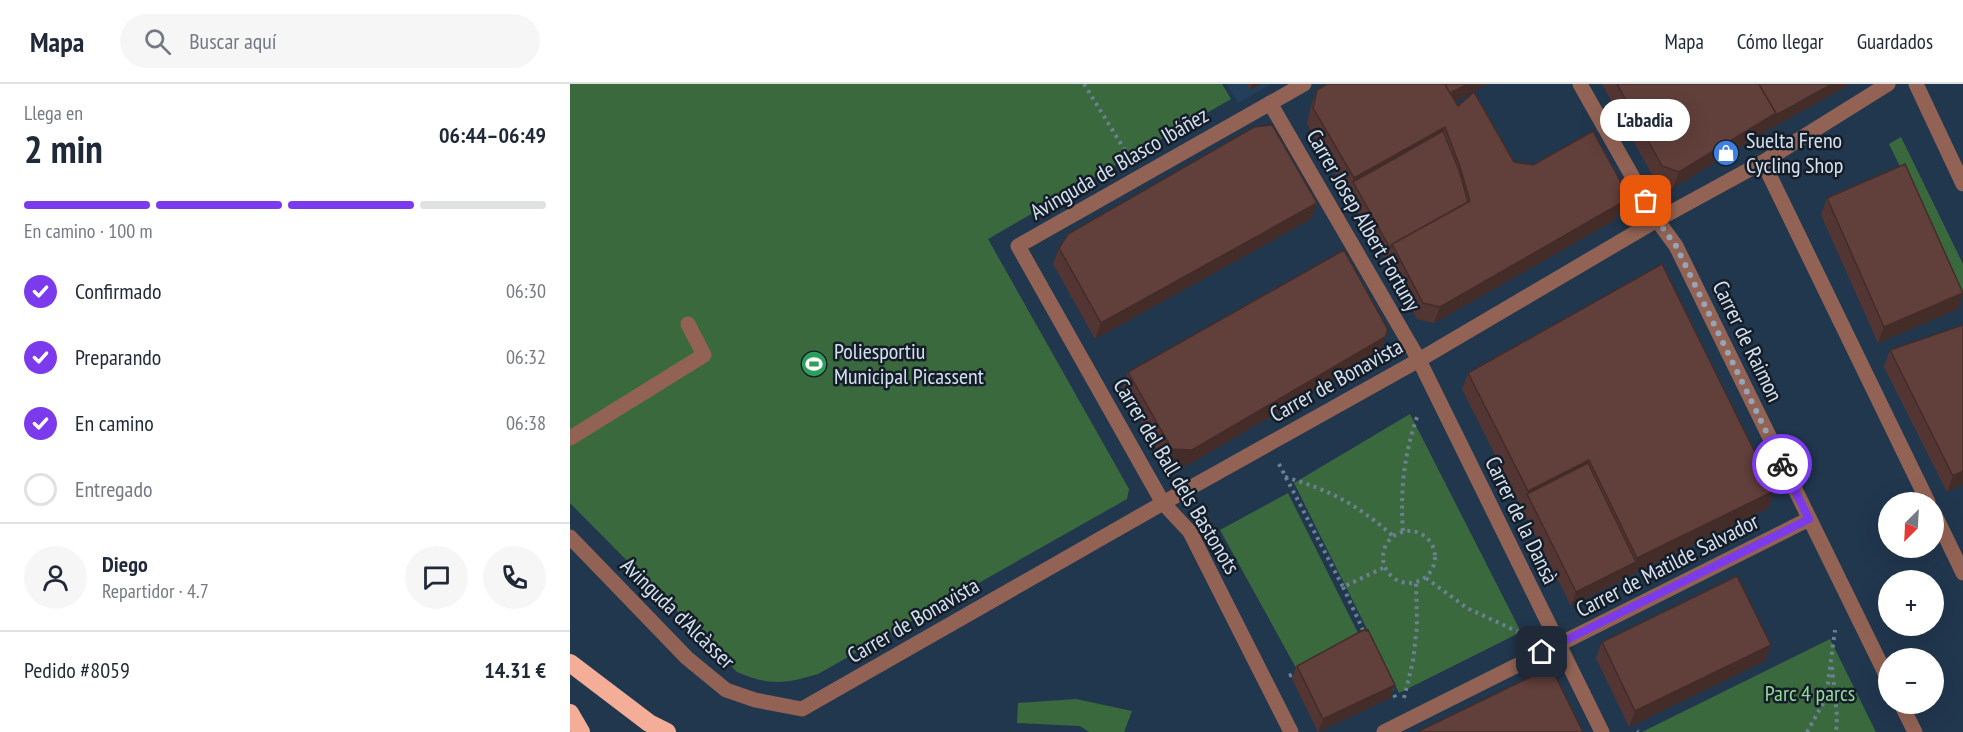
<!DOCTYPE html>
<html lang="es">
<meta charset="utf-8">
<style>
body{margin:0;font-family:"PT Sans Narrow",sans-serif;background:#f6f6f7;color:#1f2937;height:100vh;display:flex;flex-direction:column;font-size:22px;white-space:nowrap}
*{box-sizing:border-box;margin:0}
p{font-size:20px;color:#747a83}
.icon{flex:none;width:33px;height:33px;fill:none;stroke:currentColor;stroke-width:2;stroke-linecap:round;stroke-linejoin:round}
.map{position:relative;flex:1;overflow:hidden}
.side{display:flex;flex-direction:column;background:#fff;width:570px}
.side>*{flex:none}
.needle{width:39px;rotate:204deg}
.controls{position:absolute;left:1308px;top:408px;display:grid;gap:12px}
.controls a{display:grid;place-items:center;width:66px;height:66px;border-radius:50%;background:#fff;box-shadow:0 6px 24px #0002;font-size:30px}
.pin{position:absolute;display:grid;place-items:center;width:51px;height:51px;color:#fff;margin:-26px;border-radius:12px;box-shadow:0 3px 9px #0006}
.courier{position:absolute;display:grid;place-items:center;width:60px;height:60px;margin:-30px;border:4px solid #7c3aed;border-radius:50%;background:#fff;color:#222;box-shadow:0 2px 8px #0007}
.bubble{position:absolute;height:42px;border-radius:21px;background:#fff;box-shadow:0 6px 24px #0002;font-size:20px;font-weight:600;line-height:42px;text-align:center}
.head em{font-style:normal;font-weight:600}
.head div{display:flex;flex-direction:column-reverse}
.head{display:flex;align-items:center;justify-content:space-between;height:102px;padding:0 24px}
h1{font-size:39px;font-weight:600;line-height:45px}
.bar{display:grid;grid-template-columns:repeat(4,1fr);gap:9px 6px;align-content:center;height:72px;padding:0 24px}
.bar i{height:8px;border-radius:4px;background:#e0e1e3}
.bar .active{background:#7c3aed}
.bar p{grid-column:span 4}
.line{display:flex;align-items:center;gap:15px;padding:0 24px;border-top:2px solid #e0e1e3}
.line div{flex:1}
.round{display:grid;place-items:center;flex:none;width:63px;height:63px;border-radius:32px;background:#f6f6f7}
ol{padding:0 24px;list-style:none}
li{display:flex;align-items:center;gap:18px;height:66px}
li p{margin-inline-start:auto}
li .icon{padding:6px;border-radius:50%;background:#7c3aed;color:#fff;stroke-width:4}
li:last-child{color:#747a83}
li i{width:33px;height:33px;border:3px solid #e0e1e3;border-radius:50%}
header{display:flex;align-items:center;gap:36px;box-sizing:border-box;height:84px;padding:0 30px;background:#fff;border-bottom:2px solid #e0e1e3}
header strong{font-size:28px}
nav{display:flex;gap:33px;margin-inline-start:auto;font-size:21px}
.search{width:420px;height:54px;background:#f6f6f7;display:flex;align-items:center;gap:15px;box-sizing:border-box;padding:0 21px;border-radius:33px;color:#747a83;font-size:22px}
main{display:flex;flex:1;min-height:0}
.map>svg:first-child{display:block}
</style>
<header>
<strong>Mapa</strong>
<div class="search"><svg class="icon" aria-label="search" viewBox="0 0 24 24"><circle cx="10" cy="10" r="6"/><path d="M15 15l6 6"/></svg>Buscar aquí</div>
<nav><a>Mapa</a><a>Cómo llegar</a><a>Guardados</a></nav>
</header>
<main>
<section class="side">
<div class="head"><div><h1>2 min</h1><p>Llega en</p></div><em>06:44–06:49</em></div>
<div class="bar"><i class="active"></i><i class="active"></i><i class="active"></i><i></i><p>En camino · 100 m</p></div>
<ol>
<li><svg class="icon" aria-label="check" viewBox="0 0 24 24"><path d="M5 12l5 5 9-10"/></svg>Confirmado<p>06:30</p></li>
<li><svg class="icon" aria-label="check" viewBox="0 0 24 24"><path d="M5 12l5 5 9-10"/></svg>Preparando<p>06:32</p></li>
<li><svg class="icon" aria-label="check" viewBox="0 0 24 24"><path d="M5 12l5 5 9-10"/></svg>En camino<p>06:38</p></li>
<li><i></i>Entregado</li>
</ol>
<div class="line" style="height:108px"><a class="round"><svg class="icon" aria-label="person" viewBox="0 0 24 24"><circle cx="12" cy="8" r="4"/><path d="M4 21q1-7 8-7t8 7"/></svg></a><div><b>Diego</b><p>Repartidor · 4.7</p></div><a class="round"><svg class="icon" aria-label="chat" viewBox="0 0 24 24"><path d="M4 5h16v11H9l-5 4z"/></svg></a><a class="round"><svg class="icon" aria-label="phone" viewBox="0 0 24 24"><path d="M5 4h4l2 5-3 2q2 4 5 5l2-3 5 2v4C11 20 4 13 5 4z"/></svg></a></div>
<div class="line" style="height:78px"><div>Pedido #8059</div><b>14.31 €</b></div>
</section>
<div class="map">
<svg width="1393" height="648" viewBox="0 0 1393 648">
<rect width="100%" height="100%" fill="#21374e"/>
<path fill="#243f5c" d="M657 0H701L668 19Z"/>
<g fill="#3b693e">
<path d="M0 0H652L661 15 418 155 559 405 557 415 248 590C214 600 200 602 167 588L0 419Z"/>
<path d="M1331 53 1393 180V211L1319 60Z"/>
<path d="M840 330 951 548 829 609 724 399Z"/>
<path d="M718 409 792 557 730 591 650 446Z"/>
<path d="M1260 555 1306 648H1072Z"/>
<path d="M506 615 562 627 554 648H519L510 642 447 639 448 619Z"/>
</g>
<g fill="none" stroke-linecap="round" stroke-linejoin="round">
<g stroke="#6d7f93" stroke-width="4" stroke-dasharray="3 4.5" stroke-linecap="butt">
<path d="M514 0 561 76"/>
<path d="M709 380 773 503 815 483"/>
<path d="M715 393C760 406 788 421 823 452"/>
<circle cx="839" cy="473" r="26"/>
<path d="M833 447C830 406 834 370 848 330"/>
<path d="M856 494 897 524 955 551"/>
<path d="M773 503 794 548"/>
<path d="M1262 583 1267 632 1266 648"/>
<path d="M719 592 729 587"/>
<path d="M821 604 827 617"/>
<path d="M834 614 843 577 847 542 846 498"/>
<path d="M1067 647 1068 648"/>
<path d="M1237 648 1256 614 1265 546"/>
</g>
<g stroke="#926354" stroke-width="15">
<path d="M1010 0 1087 136 1106 162 1318 595"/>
<path d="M1346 0 1393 100"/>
<path d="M700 19 849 276 1032 648"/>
<path d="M1193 78 1358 418"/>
<path d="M0 354 134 271 118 240"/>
<path d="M1364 429 1393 489"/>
<path d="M0 453 117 574 156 606 185 616 232 625 593 419 849 276 1087 136 1193 78 1318 0"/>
<path d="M1331 620 1345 648"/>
<path d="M721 648 620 448 593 419 448 162 734 0"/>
<path d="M814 648 1239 435"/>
</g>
<g stroke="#f4ae98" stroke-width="18">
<path d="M0 579 79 639 97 648"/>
<path d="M0 629 11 648"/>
</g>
</g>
<g fill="#533633">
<path d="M677 0H691L680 6Z"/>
<path d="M757 0H918L885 17 888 22 944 78 1051 119 1045 136 864 239 847 235 816 177 737 40 741 22 747 6Z"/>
<path d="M1032 0H1280L1200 45 1103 104 1086 98Z"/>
<path d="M1257 114 1393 207V210L1388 225 1308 259 1251 131Z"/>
<path d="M747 119 741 135 525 255 483 180 489 164Z"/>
<path d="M1393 241V400L1377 408 1314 283 1320 266Z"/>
<path d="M818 246 809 269 616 382 596 381 552 305 558 288Z"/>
<path d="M898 289 1204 407 1198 424 1062 491 1001 522 892 305Z"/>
<path d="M1032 558 1195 577 1059 643 1026 574Z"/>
<path d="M727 582 820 614 748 648 722 595Z"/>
</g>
<g fill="#442c29">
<path d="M682 0H691L680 6Z"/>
<path d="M898 0H918L873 24 878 11Z"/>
<path d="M1262 0H1280L1200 45 1103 104 1109 88 1206 29Z"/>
<path d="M875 43 869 60 783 98 784 94Z"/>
<path d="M747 119 741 135 525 255 531 239Z"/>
<path d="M1051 119 1045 136 864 239 870 223Z"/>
<path d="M1393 209 1388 225 1308 259 1314 243Z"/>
<path d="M818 246 809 269 616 382 596 381 602 365Z"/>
<path d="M1019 376 1013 392 957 410 958 407Z"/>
<path d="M1393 387V400L1377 408 1383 392Z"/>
<path d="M1204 407 1198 424 1062 491 1067 474Z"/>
<path d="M1066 478 1062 491 1001 522 1006 508Z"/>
<path d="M1201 561 1195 577 1059 643 1065 627Z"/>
<path d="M825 601 820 614 748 648 753 635Z"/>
</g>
<g fill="#613f3b" stroke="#442c29" stroke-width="1.5">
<path d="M757 0H875L888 22 904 8 944 78 963 81 1023 47 1054 104 1051 119 870 223 853 219 822 160 900 117 890 83 875 43 784 94 743 24 747 6Z"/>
<path d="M875 0H898L880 9Z"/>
<path d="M1047 0H1189L1206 29 1109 88 1092 82Z"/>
<path d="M1189 0H1262L1204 32 1206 29Z"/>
<path d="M702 41 747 119 531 239 489 164 498 150 684 43Z"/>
<path d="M873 47 889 86 898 118 822 160 820 164 783 98Z"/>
<path d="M1335 80 1393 209 1314 243 1257 114Z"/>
<path d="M774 166 818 246 815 253 622 366 602 365 558 288Z"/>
<path d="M1092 180 1204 407 1067 474 1019 376 958 407 898 289Z"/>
<path d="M1393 241V387L1383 392 1320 266Z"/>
<path d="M1018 379 1066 478 1006 508 957 410Z"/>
<path d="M1167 492 1201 561 1065 627 1032 558Z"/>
<path d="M795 545 796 547 798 546 825 601 753 635 727 582Z"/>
<path d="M981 583 1013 648H847Z"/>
</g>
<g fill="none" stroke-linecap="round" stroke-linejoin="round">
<path stroke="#95a5b7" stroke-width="6" stroke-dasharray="0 10.8" d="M1076 117 1087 136 1106 162 1212 380"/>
<path stroke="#7c3aed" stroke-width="8" d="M972 568 1239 435 1212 380"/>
</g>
<defs>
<g id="shop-disc" transform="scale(1.35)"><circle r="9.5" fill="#3f7fe0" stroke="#141d28"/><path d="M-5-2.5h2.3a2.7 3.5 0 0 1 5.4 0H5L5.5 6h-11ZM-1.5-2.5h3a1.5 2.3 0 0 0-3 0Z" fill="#fff"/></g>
<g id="stadium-disc" transform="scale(1.35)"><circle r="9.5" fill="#2e9e5b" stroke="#141d28"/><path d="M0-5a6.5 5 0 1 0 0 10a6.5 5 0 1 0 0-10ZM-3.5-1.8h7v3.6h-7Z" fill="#fff"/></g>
</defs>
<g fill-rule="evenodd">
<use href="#shop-disc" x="1156" y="69"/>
<use href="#stadium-disc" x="244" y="280"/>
</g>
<g text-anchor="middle" stroke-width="5" stroke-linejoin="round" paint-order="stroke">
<g font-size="22" fill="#d3e0ef" stroke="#141d28" text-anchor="start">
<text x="1176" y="64">Suelta Freno<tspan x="1176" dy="25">Cycling Shop</tspan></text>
<text x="264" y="275">Poliesportiu<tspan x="264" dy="25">Municipal Picassent</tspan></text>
</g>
<g font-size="22" fill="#d3e0ef" stroke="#141d28">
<text transform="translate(549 79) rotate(-30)" y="8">Avinguda de Blasco Ibáñez</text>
<text transform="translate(794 136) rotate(60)" y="8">Carrer Josep Albert Fortuny</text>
<text transform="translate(1178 257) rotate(64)" y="8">Carrer de Raimon</text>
<text transform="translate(766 296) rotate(-29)" y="8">Carrer de Bonavista</text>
<text transform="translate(607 392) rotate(59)" y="8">Carrer del Ball dels Bastonots</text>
<text transform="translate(952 436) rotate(64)" y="8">Carrer de la Dansà</text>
<text transform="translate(1097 481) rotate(-27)" y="8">Carrer de Matilde Salvador</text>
<text transform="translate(108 529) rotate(44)" y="8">Avinguda d'Alcàsser</text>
<text transform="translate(343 536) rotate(-30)" y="8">Carrer de Bonavista</text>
</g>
<g font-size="22" fill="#92da97" stroke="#141d28">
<text x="1240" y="617">Parc 4 parcs</text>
</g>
</g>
</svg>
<div class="controls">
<a><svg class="needle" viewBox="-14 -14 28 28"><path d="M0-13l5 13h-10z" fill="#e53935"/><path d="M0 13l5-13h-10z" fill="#747a83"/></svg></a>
<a>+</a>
<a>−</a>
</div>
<div class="pin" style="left:1076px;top:117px;background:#ea580c"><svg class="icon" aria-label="bag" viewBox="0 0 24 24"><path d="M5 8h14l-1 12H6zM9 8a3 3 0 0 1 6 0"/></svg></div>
<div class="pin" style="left:972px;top:568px;background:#1f2937"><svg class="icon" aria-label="home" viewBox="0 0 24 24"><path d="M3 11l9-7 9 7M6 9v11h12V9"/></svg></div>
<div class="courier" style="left:1212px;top:380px"><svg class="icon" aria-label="bike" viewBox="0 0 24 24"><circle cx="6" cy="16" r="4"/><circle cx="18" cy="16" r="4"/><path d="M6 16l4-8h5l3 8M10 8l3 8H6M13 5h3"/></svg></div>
<div class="bubble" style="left:1030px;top:15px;width:90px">L'abadia</div>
</div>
</main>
